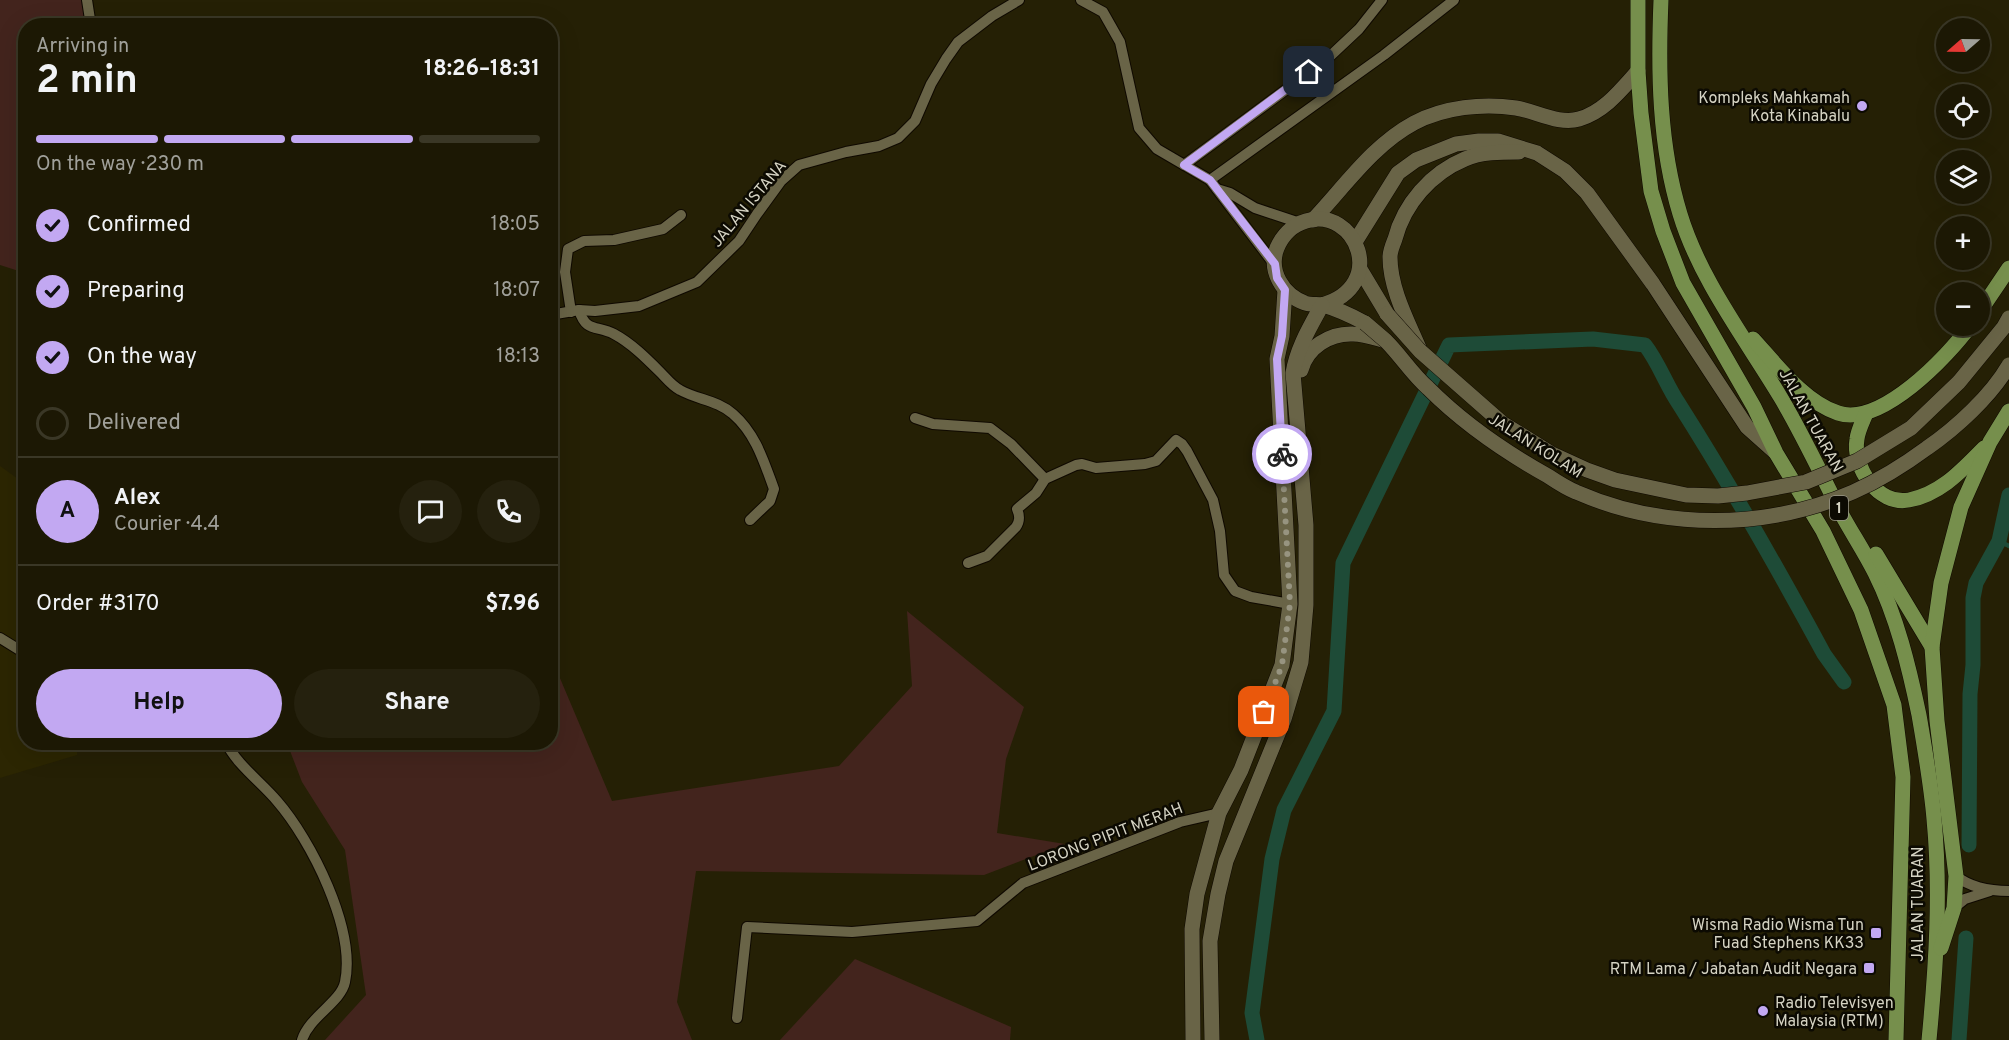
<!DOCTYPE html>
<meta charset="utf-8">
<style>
body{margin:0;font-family:Overpass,sans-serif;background:#25210e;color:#f1f3f6;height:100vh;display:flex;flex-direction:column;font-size:22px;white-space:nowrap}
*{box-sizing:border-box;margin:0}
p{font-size:20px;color:#a0a09a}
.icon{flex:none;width:33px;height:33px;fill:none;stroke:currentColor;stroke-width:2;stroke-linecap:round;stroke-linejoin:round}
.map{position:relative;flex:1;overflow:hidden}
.panel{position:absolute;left:18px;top:18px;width:540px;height:732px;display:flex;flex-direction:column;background:#1c1804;border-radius:24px;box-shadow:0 6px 24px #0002,0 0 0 2px #3a3726}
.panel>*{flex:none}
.needle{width:39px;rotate:250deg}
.controls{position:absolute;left:1936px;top:18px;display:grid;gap:12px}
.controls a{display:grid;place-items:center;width:54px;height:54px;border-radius:50%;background:#1c1804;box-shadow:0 6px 24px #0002,0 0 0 2px #3a3726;font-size:30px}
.pin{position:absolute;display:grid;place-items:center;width:51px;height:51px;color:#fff;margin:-26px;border-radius:12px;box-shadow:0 3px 9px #0006}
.courier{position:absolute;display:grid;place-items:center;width:60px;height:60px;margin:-30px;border:4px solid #c2a8f2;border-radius:50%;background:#fff;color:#222;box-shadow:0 2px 8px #0007}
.overview em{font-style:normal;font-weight:700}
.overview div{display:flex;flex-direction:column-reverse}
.overview{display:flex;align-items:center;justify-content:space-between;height:102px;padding:0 18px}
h1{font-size:39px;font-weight:700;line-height:45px}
.bar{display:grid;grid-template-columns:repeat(4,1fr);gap:9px 6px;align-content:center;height:72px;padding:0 18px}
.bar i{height:8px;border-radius:4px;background:#3a3726}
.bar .selected{background:#c2a8f2}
.bar p{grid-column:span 4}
.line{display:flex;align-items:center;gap:15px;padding:0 18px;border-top:2px solid #3a3726}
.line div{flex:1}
.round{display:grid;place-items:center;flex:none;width:63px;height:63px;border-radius:32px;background:#25210e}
ol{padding:0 18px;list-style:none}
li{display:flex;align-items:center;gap:18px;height:66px}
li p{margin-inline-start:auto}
li .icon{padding:6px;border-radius:50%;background:#c2a8f2;color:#111;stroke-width:4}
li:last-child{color:#a0a09a}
li i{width:33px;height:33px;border:3px solid #3a3726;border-radius:50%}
.cta{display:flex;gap:12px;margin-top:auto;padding:12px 18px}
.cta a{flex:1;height:69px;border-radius:36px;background:#c2a8f2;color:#111;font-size:24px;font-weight:700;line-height:69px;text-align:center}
.cta a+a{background:#25210e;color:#f1f3f6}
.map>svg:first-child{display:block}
</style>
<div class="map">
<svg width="2009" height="1040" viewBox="0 0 2009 1040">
<rect width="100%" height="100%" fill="#252005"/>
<path fill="#2c2602" d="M0 466 25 484 26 742 77 743V755L0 778Z"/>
<g fill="#43241d">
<path d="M0 0H82L85 25 26 26 25 273 0 265Z"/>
<path d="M551 184 553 188 556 297 551 299Z"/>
<path d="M907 611 1024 707 1006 759 997 833 1065 844 984 875 696 871 677 1002 692 1040H325L366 995 345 850 302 782 287 743 550 742 551 657 612 801 839 766 912 686Z"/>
<path d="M855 959 1011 1027 1010 1040H780Z"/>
</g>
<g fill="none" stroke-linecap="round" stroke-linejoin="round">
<path stroke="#1e4b37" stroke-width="4.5" d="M1999 541 2009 546"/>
<g stroke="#1e4b37" stroke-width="15">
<path d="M1969 845 1970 694 1973 665V598L1976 583 1999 541 2009 495"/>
<path d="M1257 1040 1252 1013 1272 859 1284 810 1334 711 1343 563 1449 345 1593 339 1645 345C1659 363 1666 385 1679 404 1731 486 1778 569 1824 654L1844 682"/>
<path d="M1959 1040 1966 938"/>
</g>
<g stroke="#0f0900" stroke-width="12">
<g id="minor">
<path d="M87 0 91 26"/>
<path d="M1081 0 1103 12 1120 42 1139 128 1157 149 1210 180 1274 264"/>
<path d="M1184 165 1326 60 1359 29 1382 0"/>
<path d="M1210 180 1384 55 1454 0"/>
<path d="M1217 189 1230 193 1255 208 1300 223"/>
<path d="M579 310C586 333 597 325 614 334 631 343 646 358 660 372 666 378 672 386 680 390 698 400 717 400 733 414 756 434 764 462 774 489L770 501 750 520"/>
<path d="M571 312 565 272 568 249 584 241 614 240 663 229 681 215"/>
<path d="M550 315 579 310 595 311 639 306 697 282 739 241 757 214 781 181 799 165 846 152 879 146 898 138 915 121 931 84 946 59 958 42 992 16 1019 0"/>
<path d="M915 418 933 424 990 428 1011 444 1045 479"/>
<path d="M968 563 987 556 1016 527C1020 521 1020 516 1017 509L1036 493 1045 479 1076 465 1082 464 1096 468 1145 464 1156 461 1176 440 1182 444 1187 451 1213 500 1220 531 1224 575 1235 591 1251 597 1290 604"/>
<path d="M0 638 26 654"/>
<path d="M226 742C236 764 261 782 277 801 311 840 356 929 345 982 341 1002 309 1017 302 1040"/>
<path d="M1956 876C1971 888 1991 891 2009 891"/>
<path d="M1954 908 1965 899 1990 891"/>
<path d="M737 1018 747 927 852 932 977 921 1023 883 1180 822 1219 813"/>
</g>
</g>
<g stroke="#0f0900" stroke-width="16">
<g id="secondary">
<path d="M1313 220C1345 186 1373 145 1414 123 1444 107 1483 103 1516 108 1536 111 1559 125 1579 119 1604 112 1621 90 1638 71"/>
<path d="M1355 242 1398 173 1416 160 1456 144 1479 141H1498L1537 153 1565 171 1587 193 1653 284 1747 427 1775 452"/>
<path d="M1360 269 1387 314"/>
<path d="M1322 305C1389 286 1356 206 1306 221 1292 225 1282 236 1277 248 1268 271 1283 295 1305 303 1311 305 1317 304 1323 305 1337 309 1352 316 1365 323"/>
<path d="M1419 348C1407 320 1390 288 1390 257 1390 251 1393 244 1395 239 1404 204 1431 173 1465 159 1481 152 1502 152 1519 152"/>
<path d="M1301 370C1307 347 1330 333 1353 334 1364 334 1375 338 1386 341"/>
<path d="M1193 1040 1192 929 1197 894 1219 813 1241 770 1282 665 1290 604 1277 359 1282 336 1285 290"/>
<path d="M1212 1040 1210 941 1218 894 1226 861 1284 719 1301 662 1306 605V525L1293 373C1297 348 1310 327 1322 305"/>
</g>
</g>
<g stroke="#0f0900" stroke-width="16">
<g id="primary">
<path d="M1638 0V71L1641 113 1651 191 1663 231 1683 283 1754 407 1776 453 1823 531 1861 610 1894 705 1903 777 1896 1040"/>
<path d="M1661 0C1658 72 1659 145 1680 214 1700 280 1745 338 1781 398 1803 435 1822 476 1842 515 1853 535 1865 553 1875 573 1897 617 1909 667 1919 715 1925 750 1931 784 1934 819 1941 893 1936 967 1929 1040"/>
<path d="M1980 311 2009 268"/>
<path d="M1753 339C1776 364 1804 402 1838 413 1881 427 1947 357 1970 326"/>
<path d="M1866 413C1863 421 1858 430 1857 439 1852 467 1878 506 1909 500 1941 494 1962 470 1984 448"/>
<path d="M1876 554 1932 647"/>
<path d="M1941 948 1954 908 1956 876 1937 721 1932 647 1941 583 1961 507 1990 442 2009 411"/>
</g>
</g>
<use href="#minor" stroke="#696447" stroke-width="10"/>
<use href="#secondary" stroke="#696447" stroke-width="15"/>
<use href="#primary" stroke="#768f4c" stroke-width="15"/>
<g stroke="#0f0900" stroke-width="16" stroke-linecap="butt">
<g id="secondary-bridge">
<path d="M1387 314 1420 351 1502 423 1552 454 1587 470 1615 480 1686 495 1718 496 1747 493 1806 482 1857 461 1911 428 1959 382 2004 327 2009 318"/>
<path d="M1365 323C1372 329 1379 335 1386 341 1401 356 1412 374 1428 388 1463 423 1505 452 1548 476 1557 482 1566 488 1576 492 1663 530 1766 530 1853 492 1880 480 1904 465 1927 448 1956 428 1991 396 2009 365"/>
</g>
</g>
<use href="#secondary-bridge" stroke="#696447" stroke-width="15"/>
</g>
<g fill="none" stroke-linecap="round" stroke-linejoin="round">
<path stroke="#979480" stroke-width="6" stroke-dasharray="0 10.8" d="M1264 712 1282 665 1290 604 1282 454"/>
<path stroke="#c2a8f2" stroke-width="8" d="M1282 454 1277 359 1282 336 1285 290 1277 278 1275 264 1217 189 1210 180 1184 165 1309 72"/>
</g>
<g fill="#c2a8f2" stroke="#0c0a02" stroke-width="2">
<circle cx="1862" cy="106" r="6"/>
<rect x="1870" y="927" width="12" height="12" rx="3"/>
<rect x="1863" y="962" width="12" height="12" rx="3"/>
<circle cx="1763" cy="1011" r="6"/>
</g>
<g text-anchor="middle" stroke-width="5" stroke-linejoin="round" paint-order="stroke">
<rect fill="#0c0a02" stroke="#999789" stroke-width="1.5" x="1830" y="496" width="18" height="24" rx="4.5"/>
<g font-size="15" font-weight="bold" fill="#d5d3c3">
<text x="1839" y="513">1</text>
</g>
<g font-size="16" fill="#d5d3c3" stroke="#0c0a02" text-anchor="end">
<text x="1850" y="103">Kompleks Mahkamah<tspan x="1850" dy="18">Kota Kinabalu</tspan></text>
<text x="1864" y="930">Wisma Radio Wisma Tun<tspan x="1864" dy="18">Fuad Stephens KK33</tspan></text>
<text x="1857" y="974">RTM Lama / Jabatan Audit Negara</text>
<text x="1775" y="1008" text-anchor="start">Radio Televisyen<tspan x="1775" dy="18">Malaysia (RTM)</tspan></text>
</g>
<g font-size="16" fill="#d5d3c3" stroke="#0c0a02">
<text transform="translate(748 203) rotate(-50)" y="6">JALAN ISTANA</text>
<text transform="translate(1812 420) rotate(61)" y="6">JALAN TUARAN</text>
<text transform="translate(1536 445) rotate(32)" y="6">JALAN KOLAM</text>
<text transform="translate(1105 836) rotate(-21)" y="6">LORONG PIPIT MERAH</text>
<text transform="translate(1917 904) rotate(-90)" y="6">JALAN TUARAN</text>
</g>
</g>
</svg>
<div class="controls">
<a><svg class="needle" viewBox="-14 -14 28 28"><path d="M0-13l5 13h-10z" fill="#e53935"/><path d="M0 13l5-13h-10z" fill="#a0a09a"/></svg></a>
<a><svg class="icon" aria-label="locate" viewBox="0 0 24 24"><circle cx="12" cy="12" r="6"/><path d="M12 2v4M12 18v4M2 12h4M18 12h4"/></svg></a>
<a><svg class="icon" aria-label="layers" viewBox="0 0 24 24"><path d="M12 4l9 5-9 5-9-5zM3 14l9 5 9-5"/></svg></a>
<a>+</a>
<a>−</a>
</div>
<div class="pin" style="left:1264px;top:712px;background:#ea580c"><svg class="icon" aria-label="bag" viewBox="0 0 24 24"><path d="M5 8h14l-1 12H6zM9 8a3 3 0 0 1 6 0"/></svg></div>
<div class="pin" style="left:1309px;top:72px;background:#1f2937"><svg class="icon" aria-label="home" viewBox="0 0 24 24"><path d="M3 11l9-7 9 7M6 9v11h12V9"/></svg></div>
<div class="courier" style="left:1282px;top:454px"><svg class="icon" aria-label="bike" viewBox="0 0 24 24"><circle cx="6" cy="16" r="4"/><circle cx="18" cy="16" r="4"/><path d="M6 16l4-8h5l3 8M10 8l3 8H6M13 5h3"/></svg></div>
<section class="panel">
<div class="overview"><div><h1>2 min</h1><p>Arriving in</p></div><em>18:26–18:31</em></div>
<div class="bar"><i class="selected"></i><i class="selected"></i><i class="selected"></i><i></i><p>On the way · 230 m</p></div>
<ol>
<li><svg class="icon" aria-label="check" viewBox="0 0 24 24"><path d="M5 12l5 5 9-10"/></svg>Confirmed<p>18:05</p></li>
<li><svg class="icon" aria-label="check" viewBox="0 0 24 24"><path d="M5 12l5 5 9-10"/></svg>Preparing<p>18:07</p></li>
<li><svg class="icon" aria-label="check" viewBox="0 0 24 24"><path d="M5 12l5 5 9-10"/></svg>On the way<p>18:13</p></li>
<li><i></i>Delivered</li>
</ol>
<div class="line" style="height:108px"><b class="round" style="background:#c2a8f2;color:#111">A</b><div><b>Alex</b><p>Courier · 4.4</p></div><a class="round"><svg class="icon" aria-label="chat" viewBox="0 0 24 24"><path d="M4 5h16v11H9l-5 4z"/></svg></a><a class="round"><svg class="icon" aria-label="phone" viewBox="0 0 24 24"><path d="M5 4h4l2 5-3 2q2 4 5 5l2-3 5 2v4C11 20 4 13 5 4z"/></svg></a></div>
<div class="line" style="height:78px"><div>Order #3170</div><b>$7.96</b></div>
<div class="cta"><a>Help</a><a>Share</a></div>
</section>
</div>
